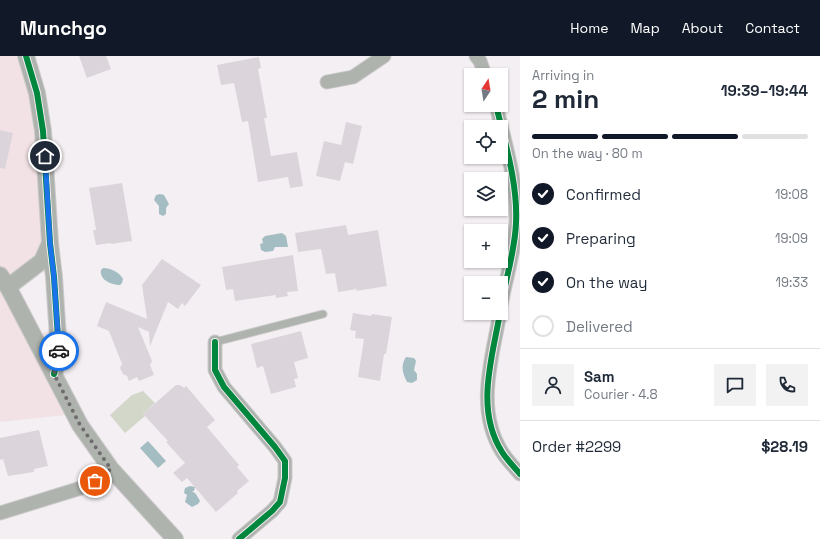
<!DOCTYPE html>
<meta charset="utf-8">
<style>
body{margin:0;font-family:"Space Grotesk",sans-serif;background:#f2f2f3;color:#1f2937;height:100vh;display:flex;flex-direction:column;font-size:15px;white-space:nowrap}
*{box-sizing:border-box;margin:0}
p{font-size:13px;color:#747a83}
.icon{flex:none;width:22px;height:22px;fill:none;stroke:currentColor;stroke-width:2;stroke-linecap:round;stroke-linejoin:round}
.map{position:relative;flex:1;overflow:hidden}
.details{display:flex;flex-direction:column;background:#fff;width:300px}
.details>*{flex:none}
.needle{width:26px;rotate:12deg}
.controls{position:absolute;left:464px;top:12px;display:grid;gap:8px}
.controls a{display:grid;place-items:center;width:44px;height:44px;border-radius:0px;background:#fff;box-shadow:0 1px 3px #0004;font-size:20px}
.pin{position:absolute;display:grid;place-items:center;width:34px;height:34px;color:#fff;margin:-17px;border:2px solid #fff;border-radius:50%;box-shadow:0 1px 4px #0007}
.courier{position:absolute;display:grid;place-items:center;width:40px;height:40px;margin:-20px;border:3px solid #1a73e8;border-radius:50%;background:#fff;color:#222;box-shadow:0 1px 5px #0007}
.head em{font-style:normal;font-weight:800}
.head div{display:flex;flex-direction:column-reverse}
.head{display:flex;align-items:center;justify-content:space-between;height:68px;padding:0 12px}
h1{font-size:26px;font-weight:800;line-height:30px}
.bar{display:grid;grid-template-columns:repeat(4,1fr);gap:6px 4px;align-content:center;height:48px;padding:0 12px}
.bar i{height:5px;border-radius:3px;background:#e0e1e3}
.bar .active{background:#111827}
.bar p{grid-column:span 4}
.line{display:flex;align-items:center;gap:10px;padding:0 12px;border-top:1px solid #e0e1e3}
.line div{flex:1}
.round{display:grid;place-items:center;flex:none;width:42px;height:42px;border-radius:0px;background:#f2f2f3}
ol{padding:0 12px;list-style:none}
li{display:flex;align-items:center;gap:12px;height:44px}
li p{margin-inline-start:auto}
li .icon{padding:4px;border-radius:50%;background:#111827;color:#fff;stroke-width:4}
li:last-child{color:#747a83}
li i{width:22px;height:22px;border:2px solid #e0e1e3;border-radius:50%}
header{display:flex;align-items:center;gap:24px;box-sizing:border-box;height:56px;padding:0 20px;background:#111827;color:#fff}
header strong{font-size:19px}
nav{display:flex;gap:22px;margin-inline-start:auto;font-size:14px}
main{display:flex;flex:1;min-height:0}
.map>svg:first-child{display:block}
</style>
<header>
<strong>Munchgo</strong>
<nav><a>Home</a><a>Map</a><a>About</a><a>Contact</a></nav>
</header>
<main>
<div class="map">
<svg width="520" height="483" viewBox="0 0 520 483">
<rect width="100%" height="100%" fill="#f3eff3"/>
<path fill="#f2e2e5" d="M0 0H27L50 187 8 231 74 358 0 366Z"/>
<path fill="#d2d7ca" d="M143 335 155 347 143 358 145 360 125 377 110 359 132 339Z"/>
<g fill="#a4bdc2">
<path d="M160 138 164 139 169 148 166 152V158L163 160 159 158V150L154 144 156 139Z"/>
<path d="M282 177 286 180 288 191H275L273 195 265 196 261 194 260 188 263 187 262 183 265 180Z"/>
<path d="M103 212C111 212 119 216 123 223L122 227 120 229C112 229 99 224 101 214Z"/>
<path d="M406 301 414 302 416 305 414 314 417 318V324L412 327 407 326C403 318 400 310 406 301Z"/>
<path d="M148 385 166 405 158 412 140 392Z"/>
<path d="M190 430 195 431 194 435H192L196 438 200 445 198 448 192 451 185 446 187 439 184 437 185 432Z"/>
</g>
<g fill="#dbd5db">
<path d="M79 0H106L111 13 87 22Z"/>
<path d="M259 1 261 12 258 13 267 62H264L271 100 297 96 303 130 290 132 288 121 258 126 248 65 242 66 234 27 221 29 217 9Z"/>
<path d="M346 66 362 70 353 108 345 106 340 125 316 120 324 85 341 89Z"/>
<path d="M0 74 13 77 5 113 0 112Z"/>
<path d="M122 127 132 185 111 188V187L96 189 93 174H96L89 132Z"/>
<path d="M346 169 348 179 378 174 387 230 356 235 357 233 338 236 335 217 326 218 321 193 298 196 295 177Z"/>
<path d="M293 199 298 235 287 236 288 240 276 242V239L235 245 233 233 226 234 222 211Z"/>
<path d="M162 203 201 229 185 250 182 247 178 253 168 246 150 290 149 276 138 271 152 305 150 309 154 319 139 325 137 321 129 325 127 320 123 318 120 312 122 308 109 275 97 270 106 246 147 263 142 229Z"/>
<path d="M353 257 371 260 372 258 392 261 386 298H384L380 325 358 321 364 283 355 282 356 275 350 274Z"/>
<path d="M301 275 308 302 294 306 298 322 294 323 296 331 271 338 263 310 257 312 251 288Z"/>
<path d="M176 329H180L184 332 186 330 215 364 207 371 239 409 237 411 249 425 237 435 238 437 216 456 187 422 182 426 173 417 185 407 166 386 168 385 143 358Z"/>
<path d="M39 374 48 410 34 413V416L8 420 3 403 0 404V382Z"/>
</g>
<g fill="none" stroke-linecap="round" stroke-linejoin="round">
<g stroke="#cdcbcd" stroke-width="9">
<path id="service" d="M215 286 323 258"/>
</g>
<g stroke="#cdcbcd" stroke-width="15">
<g id="minor">
<path d="M476 0 480 5 485 19"/>
<path d="M327 26 353 21 384 0"/>
<path d="M496 49C505 87 518 128 516 167 515 195 506 222 501 249"/>
<path d="M500 257C492 303 475 353 502 396 507 404 514 411 520 418"/>
<path d="M215 286V314L224 331 275 391 285 405V422L280 446 272 455 239 483"/>
<path d="M0 457 81 432 95 425 111 413"/>
</g>
</g>
<g stroke="#cdcbcd" stroke-width="18">
<g id="tertiary">
<path d="M26 0 37 37 43 75 50 187 54 221 59 297 54 318"/>
<path d="M0 219 8 231 80 369 111 413 175 483"/>
<path d="M8 231 42 205 50 187"/>
</g>
</g>
<use href="#service" stroke="#afb3ad" stroke-width="7"/>
<use href="#minor" stroke="#afb3ad" stroke-width="13"/>
<use href="#tertiary" stroke="#afb3ad" stroke-width="16"/>
<g stroke="#f5edf5" stroke-width="8">
<g id="cycleway">
<path d="M26 0 37 37 43 75 50 187 54 221 59 297 54 318"/>
<path d="M496 49C505 87 518 128 516 167 515 195 506 222 501 249"/>
<path d="M500 257C492 303 475 353 502 396 507 404 514 411 520 418"/>
<path d="M215 286V314L224 331 275 391 285 405V422L280 446 272 455 239 483"/>
</g>
</g>
<use href="#cycleway" stroke="#00873e" stroke-width="6"/>
</g>
<g fill="none" stroke-linecap="round" stroke-linejoin="round">
<path stroke="#6e6b6e" stroke-width="4" stroke-dasharray="0 7.2" d="M59 295 54 318 80 369 111 413 95 425"/>
<path stroke="#1a73e8" stroke-width="5" d="M45 100 50 187 54 221 59 295"/>
</g>
</svg>
<div class="controls">
<a><svg class="needle" viewBox="-14 -14 28 28"><path d="M0-13l5 13h-10z" fill="#e53935"/><path d="M0 13l5-13h-10z" fill="#747a83"/></svg></a>
<a><svg class="icon" aria-label="locate" viewBox="0 0 24 24"><circle cx="12" cy="12" r="6"/><path d="M12 2v4M12 18v4M2 12h4M18 12h4"/></svg></a>
<a><svg class="icon" aria-label="layers" viewBox="0 0 24 24"><path d="M12 4l9 5-9 5-9-5zM3 14l9 5 9-5"/></svg></a>
<a>+</a>
<a>−</a>
</div>
<div class="pin" style="left:95px;top:425px;background:#ea580c"><svg class="icon" aria-label="bag" viewBox="0 0 24 24"><path d="M5 8h14l-1 12H6zM9 8a3 3 0 0 1 6 0"/></svg></div>
<div class="pin" style="left:45px;top:100px;background:#1f2937"><svg class="icon" aria-label="home" viewBox="0 0 24 24"><path d="M3 11l9-7 9 7M6 9v11h12V9"/></svg></div>
<div class="courier" style="left:59px;top:295px"><svg class="icon" aria-label="car" viewBox="0 0 24 24"><path d="M5 17H2v-5l4-1 3-4h7l3 4 3 1v5h-3M9 17h6M6 11h13"/><circle cx="7" cy="17" r="2"/><circle cx="17" cy="17" r="2"/></svg></div>
</div>
<section class="details">
<div class="head"><div><h1>2 min</h1><p>Arriving in</p></div><em>19:39–19:44</em></div>
<div class="bar"><i class="active"></i><i class="active"></i><i class="active"></i><i></i><p>On the way · 80 m</p></div>
<ol>
<li><svg class="icon" aria-label="check" viewBox="0 0 24 24"><path d="M5 12l5 5 9-10"/></svg>Confirmed<p>19:08</p></li>
<li><svg class="icon" aria-label="check" viewBox="0 0 24 24"><path d="M5 12l5 5 9-10"/></svg>Preparing<p>19:09</p></li>
<li><svg class="icon" aria-label="check" viewBox="0 0 24 24"><path d="M5 12l5 5 9-10"/></svg>On the way<p>19:33</p></li>
<li><i></i>Delivered</li>
</ol>
<div class="line" style="height:72px"><a class="round"><svg class="icon" aria-label="person" viewBox="0 0 24 24"><circle cx="12" cy="8" r="4"/><path d="M4 21q1-7 8-7t8 7"/></svg></a><div><b>Sam</b><p>Courier · 4.8</p></div><a class="round"><svg class="icon" aria-label="chat" viewBox="0 0 24 24"><path d="M4 5h16v11H9l-5 4z"/></svg></a><a class="round"><svg class="icon" aria-label="phone" viewBox="0 0 24 24"><path d="M5 4h4l2 5-3 2q2 4 5 5l2-3 5 2v4C11 20 4 13 5 4z"/></svg></a></div>
<div class="line" style="height:52px"><div>Order #2299</div><b>$28.19</b></div>
</section>
</main>
